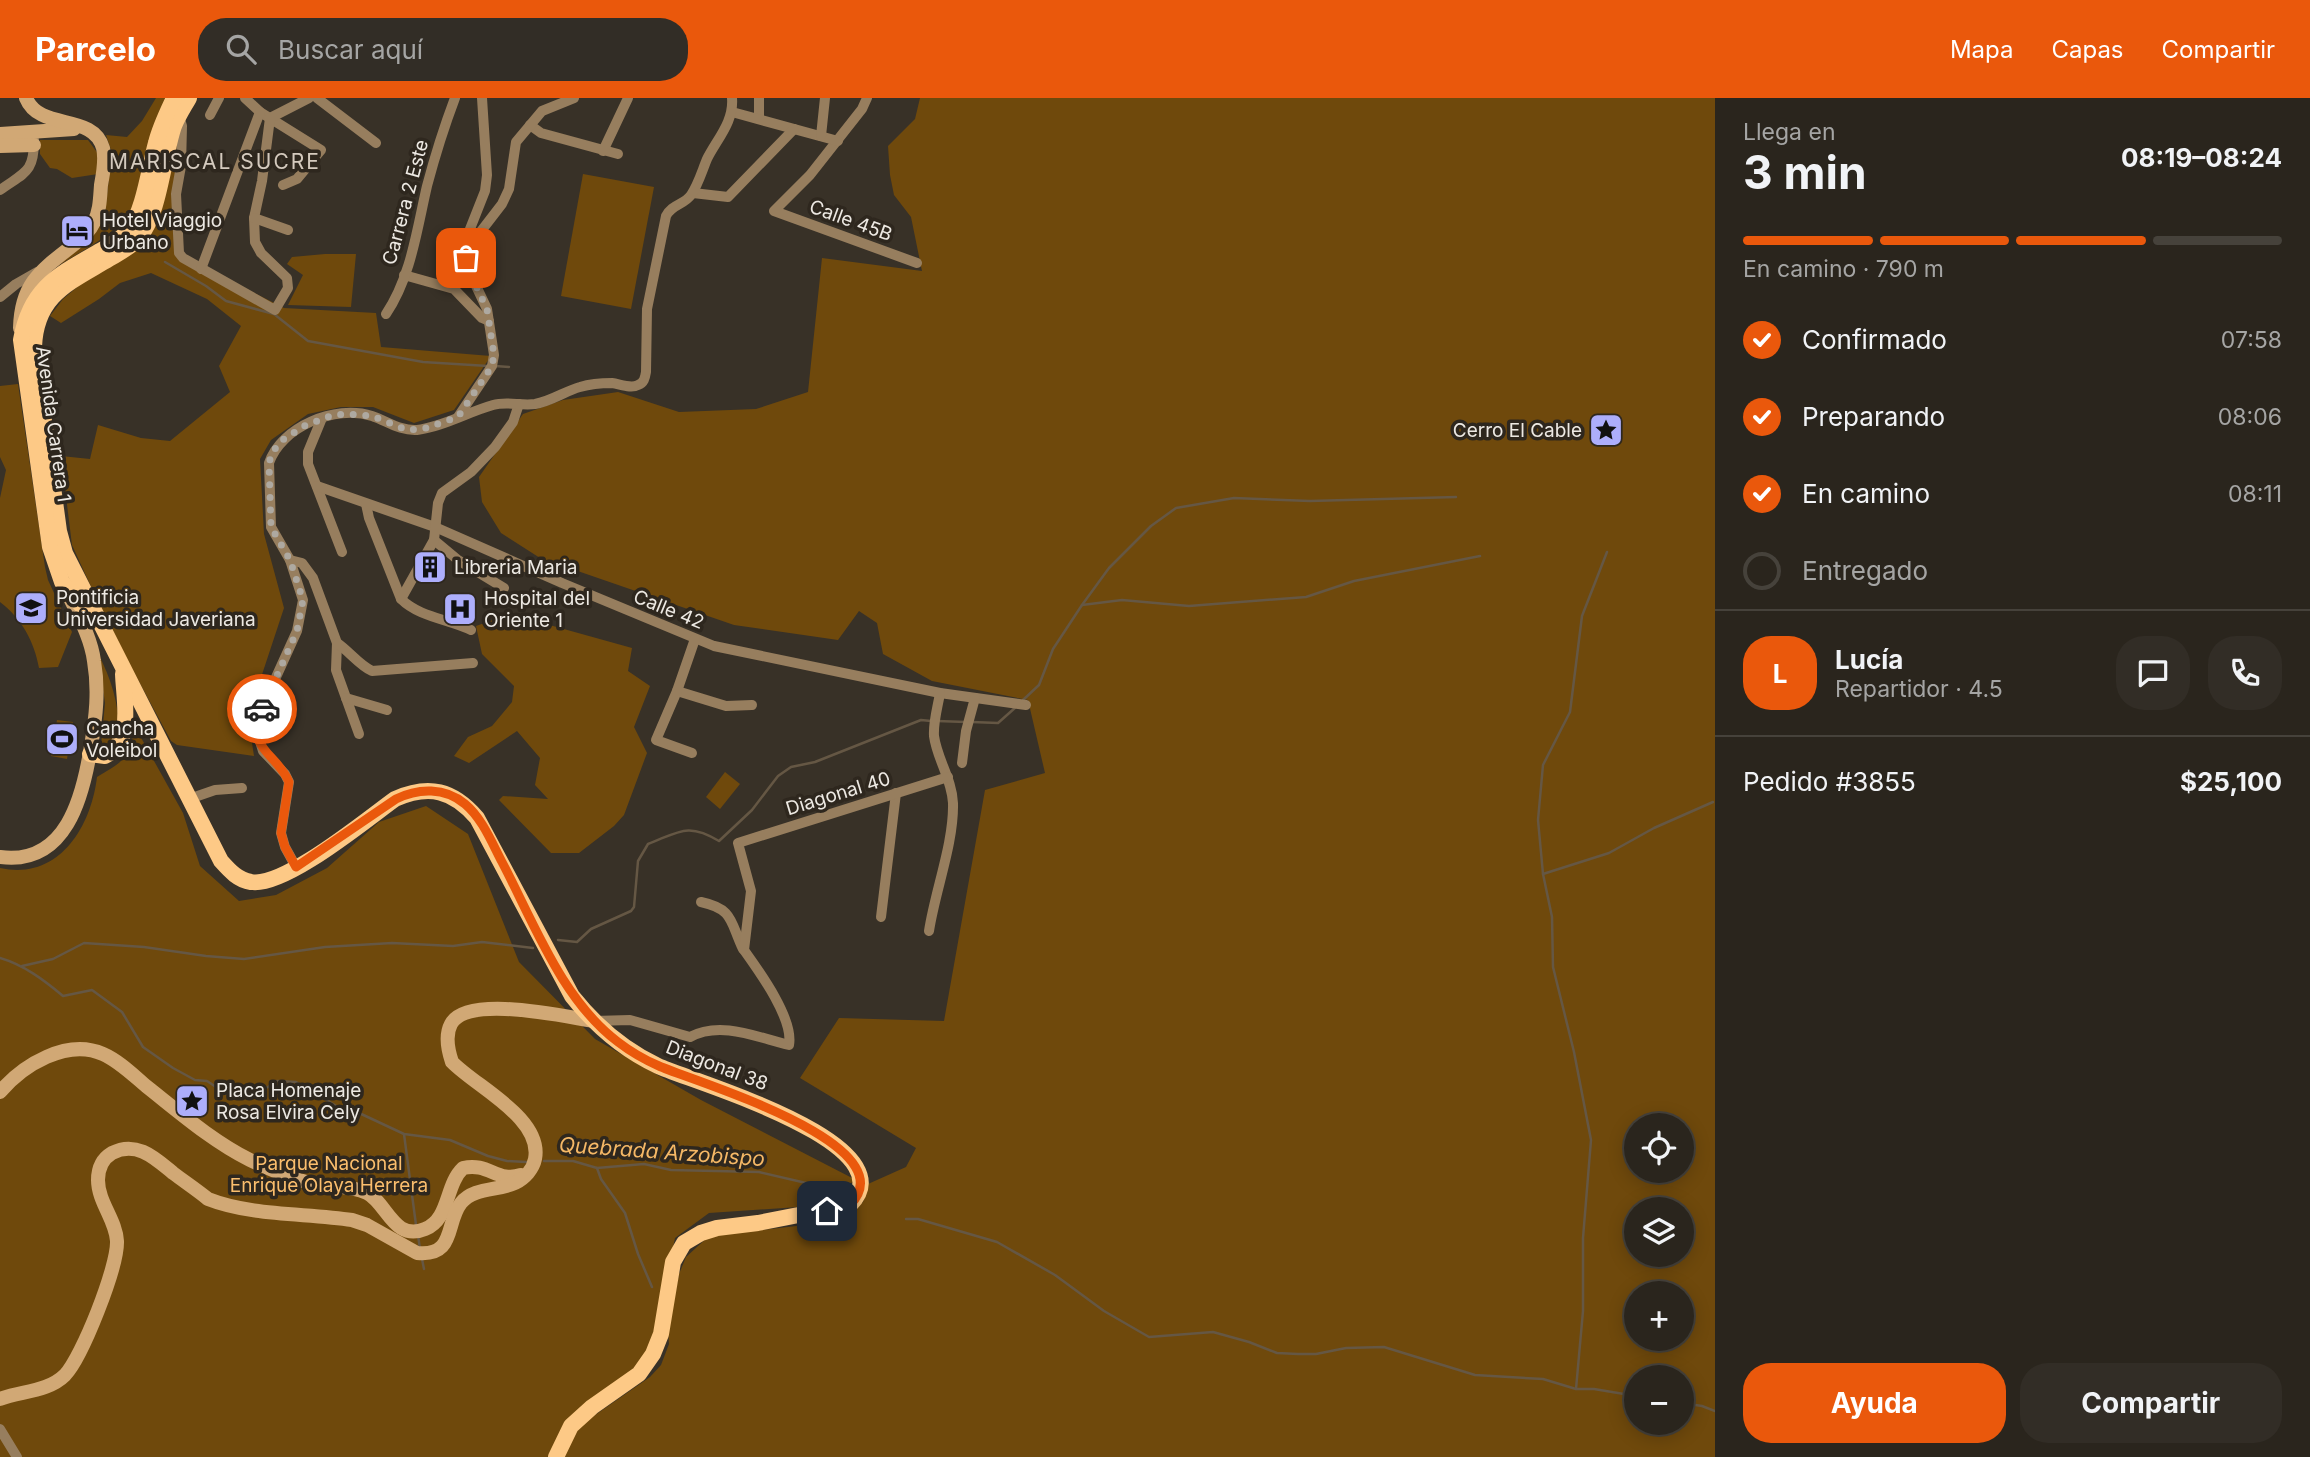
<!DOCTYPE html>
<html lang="es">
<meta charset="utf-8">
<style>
body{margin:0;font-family:Inter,sans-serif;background:#322d26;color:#f1f3f6;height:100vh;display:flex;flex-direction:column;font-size:26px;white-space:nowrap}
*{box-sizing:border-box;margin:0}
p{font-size:23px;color:#a5a5a4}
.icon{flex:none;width:38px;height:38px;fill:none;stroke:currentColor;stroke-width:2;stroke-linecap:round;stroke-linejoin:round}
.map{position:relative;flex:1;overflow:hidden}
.sheet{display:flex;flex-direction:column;background:#2a251d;width:595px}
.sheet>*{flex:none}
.tools{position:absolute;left:1624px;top:1015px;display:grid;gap:14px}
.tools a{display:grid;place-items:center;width:70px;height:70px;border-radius:50%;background:#2a251d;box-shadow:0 4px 18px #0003,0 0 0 2px #46423b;font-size:35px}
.pin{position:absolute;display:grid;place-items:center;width:60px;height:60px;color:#fff;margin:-30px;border-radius:14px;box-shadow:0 4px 10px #0006}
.courier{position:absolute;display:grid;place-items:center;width:70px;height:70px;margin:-35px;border:5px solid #ea580c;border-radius:50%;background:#fff;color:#222;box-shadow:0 2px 9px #0007}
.headline em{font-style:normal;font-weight:700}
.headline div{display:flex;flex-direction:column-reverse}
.headline{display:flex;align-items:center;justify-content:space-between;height:119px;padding:0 28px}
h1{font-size:46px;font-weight:700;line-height:52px}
.bar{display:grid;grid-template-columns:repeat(4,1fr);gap:10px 7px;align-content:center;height:84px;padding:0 28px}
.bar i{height:9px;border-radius:5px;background:#46423b}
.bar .current{background:#ea580c}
.bar p{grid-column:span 4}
.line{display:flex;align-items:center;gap:18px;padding:0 28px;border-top:2px solid #46423b}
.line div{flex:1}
.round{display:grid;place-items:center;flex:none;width:74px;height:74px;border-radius:28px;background:#322d26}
ol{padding:0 28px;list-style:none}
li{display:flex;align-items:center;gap:21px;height:77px}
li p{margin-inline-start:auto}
li .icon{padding:7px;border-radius:50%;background:#ea580c;color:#fff;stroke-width:4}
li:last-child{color:#a5a5a4}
li i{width:38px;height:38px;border:4px solid #46423b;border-radius:50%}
.button{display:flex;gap:14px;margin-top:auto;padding:14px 28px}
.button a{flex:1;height:80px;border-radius:28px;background:#ea580c;color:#fff;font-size:28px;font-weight:700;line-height:80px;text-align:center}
.button a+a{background:#322d26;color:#f1f3f6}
header{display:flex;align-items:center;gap:42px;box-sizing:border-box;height:98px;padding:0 35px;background:#ea580c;color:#fff}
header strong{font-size:33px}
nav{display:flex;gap:38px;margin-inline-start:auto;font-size:24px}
.search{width:490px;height:63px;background:#322d26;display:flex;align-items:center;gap:18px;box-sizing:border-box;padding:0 24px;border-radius:28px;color:#a5a5a4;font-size:26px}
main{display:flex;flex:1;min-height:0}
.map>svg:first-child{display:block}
</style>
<header>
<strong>Parcelo</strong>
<div class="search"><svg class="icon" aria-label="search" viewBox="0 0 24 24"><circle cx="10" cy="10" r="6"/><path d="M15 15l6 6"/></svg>Buscar aquí</div>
<nav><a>Mapa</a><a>Capas</a><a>Compartir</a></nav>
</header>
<main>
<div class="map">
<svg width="1715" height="1359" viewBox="0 0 1715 1359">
<rect width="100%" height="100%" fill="#383127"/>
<g fill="#6f490c" fill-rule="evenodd">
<path d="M156 0H166L134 106C118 137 84 151 56 169L105 114 112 55 106 37 127 39 142 23Z"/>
<path d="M920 0H1715V1359H558L572 1333 650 1279 661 1267 669 1246 668 1233 679 1176 686 1159 709 1138 805 1127 846 1118 863 1104 868 1086 906 1069 916 1050 800 980 839 920 944 923 985 692 1045 675 1028 602 932 583 883 556 877 525 859 513 838 542 734 527 540 460 501 435 482 404 479 379 523 316 563 302 618 294 679 314 756 311 808 294 822 160 922 173 911 119 894 97 890 77 888 48 915 21ZM1636 1027H1682V1073H1636ZM1636 1111H1682V1157H1636ZM1636 1195H1682V1241H1636ZM1636 1279H1682V1325H1636Z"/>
<path d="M40 42H88L99 57 98 76 72 80 57 71 50 70 40 56Z"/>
<path d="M176 46 178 60 171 116 176 155 284 210 376 215 381 249 491 258 454 312 414 325 373 309H341L308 316 271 342 260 361 264 436 284 510 248 619 254 658 177 647 171 643 109 528 72 447 61 358 90 361 98 327 141 340 170 343 230 294 219 268 241 228 207 201 151 175 120 185 99 201 61 225 50 218 63 201 82 185 130 157Z"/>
<path d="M583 76 654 89 631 211 561 198Z"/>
<path d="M325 156H356L351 209 288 207 303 177 287 166 292 159Z"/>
<path d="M18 286 45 469 48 482 72 534 58 569 39 570C34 543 22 521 0 504V400L6 372 0 359V288Z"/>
<path d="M510 516 632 550 628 573 650 588 634 629 647 655 624 717 614 728 579 755H551L499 702 503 698 548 701 535 687 540 660 517 633 469 665 454 658 468 639 492 628 512 604 514 588 482 556 476 528Z"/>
<path d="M98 555C111 581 119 605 119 635L106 649 101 648 105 605Z"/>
<path d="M57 622 73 624 67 661 51 658Z"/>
<path d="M134 627 183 715 200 768 239 803 276 797 327 770 379 724 426 708 468 736 519 864 595 941 701 1002 856 1082 813 1108 709 1115 675 1140 657 1227 649 1256 612 1291 554 1359H0V770C59 783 91 729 97 679 124 663 132 659 134 627Z"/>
<path d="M725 674 740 686 720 711 706 699Z"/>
</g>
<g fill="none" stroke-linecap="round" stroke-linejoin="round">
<g stroke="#655744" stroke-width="2.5">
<path d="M165 164 206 188 226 203 274 216 308 243 423 264 488 268"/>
<path d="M495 268 509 269"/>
<path d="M1082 507 1109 470 1151 428 1176 410 1234 400 1310 403 1456 399"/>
<path d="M1023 602 1039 587 1053 551 1082 507 1122 502 1189 508 1306 499 1354 483 1480 458"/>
<path d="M937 623 966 624"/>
<path d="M972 624 998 625 1016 609"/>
<path d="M1543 776 1609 755 1654 730 1713 704"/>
<path d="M558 842 577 844 591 831 631 813 634 809 638 763 648 746C679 734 688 724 719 743L752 712 778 678 791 669 815 664 921 622 931 623"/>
<path d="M0 860C24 867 44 882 63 898L92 892 122 914 143 949 173 970 195 982 207 983 228 997 243 999 257 996 277 983 296 984 338 1009 357 1014 404 1036 450 1042 488 1058 507 1063 526 1064"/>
<path d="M22 868 53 861 84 845 144 849 206 858 244 861 325 849 392 845 453 848 482 844 533 850"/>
<path d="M404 1036 416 1127"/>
<path d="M544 1063H573L597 1070 644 1066 671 1072 759 1074 819 1088"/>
<path d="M597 1070 601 1081 625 1115 638 1156 652 1189"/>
<path d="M906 1121H918L997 1144 1055 1177 1104 1213 1149 1239 1213 1234 1249 1244 1277 1255 1298 1256H1316L1346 1250 1384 1249 1475 1277 1543 1281 1576 1291H1594L1636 1298"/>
<path d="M418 1137 420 1151"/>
<path d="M422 1161 424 1171"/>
<path d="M1576 1291 1583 1213V1140L1591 1042 1574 954 1553 869 1552 819 1543 776 1538 722 1543 667 1570 614 1582 518 1607 454"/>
<path d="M1682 1305 1702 1308 1715 1313"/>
</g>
<g stroke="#977e5e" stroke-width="10">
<path d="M245 0 260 14 321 52 297 81 283 87"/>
<path d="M317 0 376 45"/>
<path d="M759 0V21"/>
<path d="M867 0 862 11 810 77 774 113 917 165"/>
<path d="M732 14 838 43"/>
<path d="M210 17 219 0"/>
<path d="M179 18 182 28 181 68 176 96 179 155 183 160 275 212 288 190 287 180 261 155 255 144 254 120 262 83 270 20 309 0"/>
<path d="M530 27 541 35 618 56"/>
<path d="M821 38 825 0"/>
<path d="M603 53 628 0"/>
<path d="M0 92C25 74 34 75 34 42"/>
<path d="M693 95 728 99 794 31"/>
<path d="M254 120 288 132"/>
<path d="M468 157 475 141 502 106 509 91 516 44 542 13 574 0"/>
<path d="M201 171 260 14"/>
<path d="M404 177 454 191 482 220 489 223"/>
<path d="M0 199 16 186 37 174"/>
<path d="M386 216C411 179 417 131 427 88 435 58 444 29 455 0"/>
<path d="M458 319 492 268 494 257 487 211 469 173 466 160 468 136 485 93 487 77 482 0"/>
<path d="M322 320 308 354V366L342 454"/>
<path d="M317 388 435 429 562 485 714 548 940 595 1026 607"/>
<path d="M366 406 369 420 401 501C419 519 448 521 471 532"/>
<path d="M434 442 458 462 504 490"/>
<path d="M290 462 302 465 313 480 330 526 337 545 336 572 359 636"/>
<path d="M401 501 434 442 438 405 442 395 471 374 495 349 513 324 519 306"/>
<path d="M337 545C349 553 359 567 372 573L473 565"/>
<path d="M677 593 726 608 752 607"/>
<path d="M346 600 387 612"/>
<path d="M692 655 656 642 677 593 695 541"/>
<path d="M962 665 966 633 975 600"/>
<path d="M189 701 215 692 242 690"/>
<path d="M296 769 285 749 281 735 289 684 285 676 263 653 258 637 257 621 297 533 303 502 290 462 271 429 269 365C281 329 335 306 372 318 387 323 400 333 417 332 442 329 468 314 493 307 507 303 521 308 535 306 552 303 565 293 580 289 590 286 602 285 612 285 620 286 631 291 638 287 644 285 645 280 646 274L647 211 666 118C672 106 684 107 691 97 698 87 702 73 707 61 717 41 734 24 732 0"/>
<path d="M701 804C734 811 730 824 743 851"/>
<path d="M881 819 896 695"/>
<path d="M929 833C935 793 954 745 953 705 952 681 937 661 934 638 933 624 938 608 940 595"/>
<path d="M594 923 630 922 690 939C721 922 759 940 789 947 794 921 759 873 744 852L751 793 738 745 948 679"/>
<path d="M0 1331 17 1359"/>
</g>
<g stroke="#d1a875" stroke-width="14">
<path d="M0 36 74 31"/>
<path d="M0 48 34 47"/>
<path d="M20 230C21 186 40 173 72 148 80 141 89 135 94 124 100 113 100 100 101 87 103 76 106 61 103 50 93 14 40 34 26 0"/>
<path d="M0 759C66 768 83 699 91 648 96 619 99 592 94 563 91 540 79 519 69 498"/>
<path d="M0 994C23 967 67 940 103 956 119 963 133 977 146 988 179 1014 212 1043 250 1062 271 1072 296 1083 320 1087 335 1089 353 1088 367 1095 387 1105 394 1144 425 1131 450 1121 445 1087 463 1070 489 1064 497 1085 521 1077"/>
<path d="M0 1301C21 1293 48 1294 65 1277 82 1259 118 1169 117 1143 116 1122 98 1104 98 1082 98 1071 102 1061 112 1055 137 1042 156 1061 173 1075 185 1084 197 1092 208 1101 251 1118 306 1115 352 1122L367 1127 417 1155C456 1159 445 1125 461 1105 474 1089 498 1093 515 1085 525 1080 533 1071 535 1061 543 1020 476 989 452 964 448 952 445 937 451 926 467 896 566 919 594 923"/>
</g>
<g stroke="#fdc986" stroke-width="16">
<path d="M189 0C184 9 178 18 174 28 163 60 160 115 139 140 131 149 119 155 109 161 69 185 36 197 34 249L59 433 65 455 221 763C230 773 238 782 251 784 284 790 367 721 395 701 429 686 453 692 477 720L572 898C595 927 624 952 658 968 690 983 911 1045 850 1107L758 1125 717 1130 701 1135 684 1145 673 1164 661 1236 653 1256 639 1276 592 1309 571 1328 556 1359"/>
<path d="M84 511 62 484 50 449 21 242C30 191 56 178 98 154 109 148 121 142 129 132 144 112 149 70 156 45 160 29 167 15 174 0"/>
<path d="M90 656 105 658C134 643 124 604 123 576"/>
</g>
</g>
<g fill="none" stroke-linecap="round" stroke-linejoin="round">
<path stroke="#aea9a1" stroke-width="7" stroke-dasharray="0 12.6" d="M262 611 297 533 303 502 290 462 271 429 269 365 272 355 281 343 304 328 333 317 348 316 372 318 407 332 423 331 458 319 492 268 494 257 487 211 469 173 466 160"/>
<path stroke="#ea580c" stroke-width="9" d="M262 611C244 651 277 655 289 684L281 735 285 749 296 769 396 701C418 690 445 689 465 706 482 720 492 745 502 764 534 825 562 902 618 944 631 954 645 962 659 968 692 983 910 1046 850 1107L827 1113"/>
</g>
<defs>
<g id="hotel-square" transform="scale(1.75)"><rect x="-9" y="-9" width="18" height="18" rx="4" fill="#adaefb" stroke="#2e271e"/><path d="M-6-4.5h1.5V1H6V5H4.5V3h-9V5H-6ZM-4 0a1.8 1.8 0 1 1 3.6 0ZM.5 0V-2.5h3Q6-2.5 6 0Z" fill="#111"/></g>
<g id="sight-square" transform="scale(1.75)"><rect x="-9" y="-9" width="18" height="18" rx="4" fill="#adaefb" stroke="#2e271e"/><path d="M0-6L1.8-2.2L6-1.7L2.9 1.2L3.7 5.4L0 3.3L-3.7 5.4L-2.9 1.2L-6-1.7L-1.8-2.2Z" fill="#111"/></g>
<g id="building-square" transform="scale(1.75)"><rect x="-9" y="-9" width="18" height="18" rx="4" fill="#adaefb" stroke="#2e271e"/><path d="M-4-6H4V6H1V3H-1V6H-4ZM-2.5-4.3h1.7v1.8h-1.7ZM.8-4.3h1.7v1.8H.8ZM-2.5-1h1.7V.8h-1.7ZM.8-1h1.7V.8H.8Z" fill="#111"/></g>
<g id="university-square" transform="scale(1.75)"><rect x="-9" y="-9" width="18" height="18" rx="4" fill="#adaefb" stroke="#2e271e"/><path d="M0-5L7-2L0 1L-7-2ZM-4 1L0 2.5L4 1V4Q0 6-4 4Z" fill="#111"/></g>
<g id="hospital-square" transform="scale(1.75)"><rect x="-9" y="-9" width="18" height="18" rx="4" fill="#adaefb" stroke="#2e271e"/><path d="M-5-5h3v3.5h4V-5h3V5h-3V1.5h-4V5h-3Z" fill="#111"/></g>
<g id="stadium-square" transform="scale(1.75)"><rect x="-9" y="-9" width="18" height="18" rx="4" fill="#adaefb" stroke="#2e271e"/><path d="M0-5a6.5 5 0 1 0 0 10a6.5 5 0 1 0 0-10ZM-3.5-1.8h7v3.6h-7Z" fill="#111"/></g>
</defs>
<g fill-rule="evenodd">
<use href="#hotel-square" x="77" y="133"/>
<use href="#sight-square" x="1606" y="332"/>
<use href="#building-square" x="430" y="469"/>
<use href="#university-square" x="31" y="510"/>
<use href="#hospital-square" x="460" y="511"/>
<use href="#stadium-square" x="62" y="641"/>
<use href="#sight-square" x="192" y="1003"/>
</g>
<g text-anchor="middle" stroke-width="7" stroke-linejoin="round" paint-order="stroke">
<g font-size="19" fill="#ede9e3" stroke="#2e271e">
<text transform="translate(405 104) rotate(-75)" y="7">Carrera 2 Este</text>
<text transform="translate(851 122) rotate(20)" y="7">Calle 45B</text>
<text transform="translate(54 326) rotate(82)" y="7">Avenida Carrera 1</text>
<text transform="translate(669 511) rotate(22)" y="7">Calle 42</text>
<text transform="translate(838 695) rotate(-17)" y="7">Diagonal 40</text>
<text transform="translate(717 967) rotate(21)" y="7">Diagonal 38</text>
</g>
<g font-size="19" fill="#ede9e3" stroke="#2e271e" text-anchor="start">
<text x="102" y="129">Hotel Viaggio<tspan x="102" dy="22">Urbano</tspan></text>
<text x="1582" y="339" text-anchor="end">Cerro El Cable</text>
<text x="454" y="476">Libreria Maria</text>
<text x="56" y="506">Pontificia<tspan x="56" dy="22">Universidad Javeriana</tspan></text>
<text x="484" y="507">Hospital del<tspan x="484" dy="22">Oriente 1</tspan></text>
<text x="86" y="637">Cancha<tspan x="86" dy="22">Voleibol</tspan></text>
<text x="216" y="999">Placa Homenaje<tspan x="216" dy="22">Rosa Elvira Cely</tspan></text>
</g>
<g font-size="19" fill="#fbbe6d" stroke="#2e271e">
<text x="329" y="1072">Parque Nacional<tspan x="329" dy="22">Enrique Olaya Herrera</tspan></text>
</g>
<g font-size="21" letter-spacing="2" fill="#d4cabe" stroke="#2e271e">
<text x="215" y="71">MARISCAL SUCRE</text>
</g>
<g font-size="21" font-style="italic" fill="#f5b866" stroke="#2e271e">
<text transform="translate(662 1054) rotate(4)" y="7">Quebrada Arzobispo</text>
</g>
</g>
</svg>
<div class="tools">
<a><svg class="icon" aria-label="locate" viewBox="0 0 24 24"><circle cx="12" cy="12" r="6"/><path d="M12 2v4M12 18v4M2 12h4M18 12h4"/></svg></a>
<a><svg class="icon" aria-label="layers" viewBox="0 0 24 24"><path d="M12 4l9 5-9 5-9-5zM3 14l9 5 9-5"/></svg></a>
<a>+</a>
<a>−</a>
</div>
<div class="pin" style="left:466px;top:160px;background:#ea580c"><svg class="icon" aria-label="bag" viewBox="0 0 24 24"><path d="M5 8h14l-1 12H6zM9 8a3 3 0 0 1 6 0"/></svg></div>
<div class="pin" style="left:827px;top:1113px;background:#1f2937"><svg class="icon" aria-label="home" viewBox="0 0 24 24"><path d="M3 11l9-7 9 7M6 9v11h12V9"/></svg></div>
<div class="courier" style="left:262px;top:611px"><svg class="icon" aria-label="car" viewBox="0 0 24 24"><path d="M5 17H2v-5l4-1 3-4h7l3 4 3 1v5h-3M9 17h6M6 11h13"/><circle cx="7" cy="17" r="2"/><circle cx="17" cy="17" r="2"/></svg></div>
</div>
<section class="sheet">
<div class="headline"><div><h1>3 min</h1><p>Llega en</p></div><em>08:19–08:24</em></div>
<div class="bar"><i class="current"></i><i class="current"></i><i class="current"></i><i></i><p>En camino · 790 m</p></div>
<ol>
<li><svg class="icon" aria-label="check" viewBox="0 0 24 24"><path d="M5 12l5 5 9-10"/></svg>Confirmado<p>07:58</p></li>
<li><svg class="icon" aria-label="check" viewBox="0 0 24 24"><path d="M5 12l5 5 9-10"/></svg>Preparando<p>08:06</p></li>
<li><svg class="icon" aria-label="check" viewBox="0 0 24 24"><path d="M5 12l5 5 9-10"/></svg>En camino<p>08:11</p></li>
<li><i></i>Entregado</li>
</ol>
<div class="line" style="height:126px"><b class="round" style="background:#ea580c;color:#fff">L</b><div><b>Lucía</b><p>Repartidor · 4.5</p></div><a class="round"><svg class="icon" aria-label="chat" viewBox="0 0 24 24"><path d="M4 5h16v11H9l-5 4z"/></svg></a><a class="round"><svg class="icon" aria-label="phone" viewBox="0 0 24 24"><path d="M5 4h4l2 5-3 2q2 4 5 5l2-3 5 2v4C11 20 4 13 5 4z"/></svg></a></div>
<div class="line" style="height:91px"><div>Pedido #3855</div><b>$25,100</b></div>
<div class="button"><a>Ayuda</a><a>Compartir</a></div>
</section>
</main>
